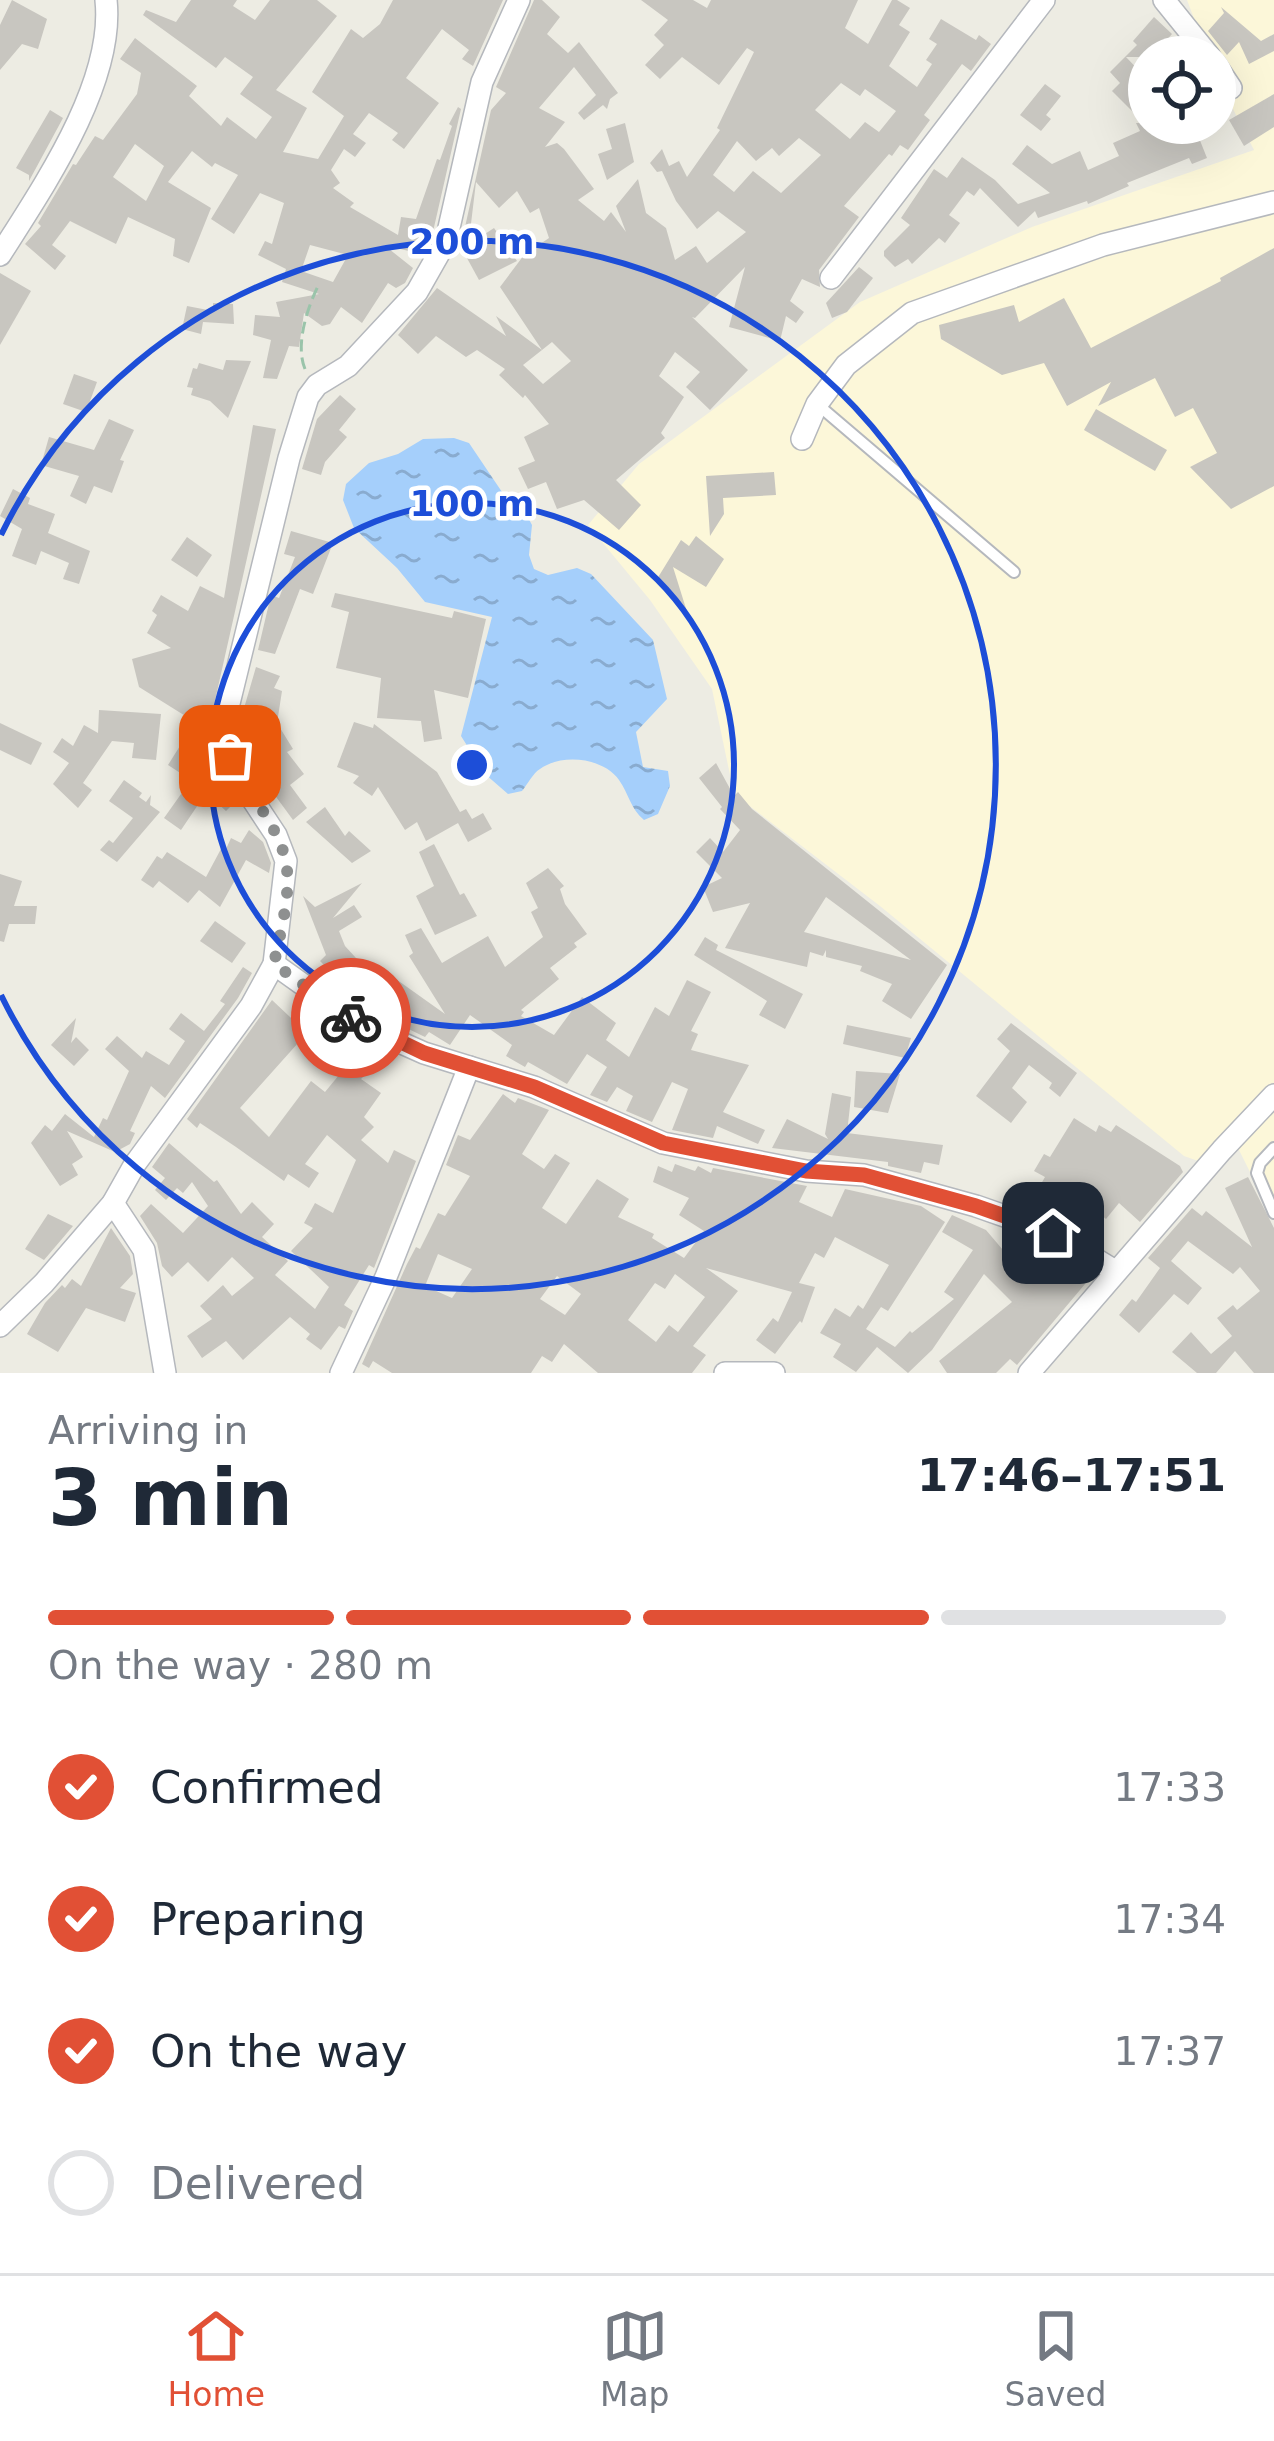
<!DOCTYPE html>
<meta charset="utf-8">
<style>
body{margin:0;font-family:"DejaVu Sans",sans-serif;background:#f2f2f3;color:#1f2937;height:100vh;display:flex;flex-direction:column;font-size:45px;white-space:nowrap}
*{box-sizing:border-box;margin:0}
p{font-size:39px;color:#747a83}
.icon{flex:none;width:66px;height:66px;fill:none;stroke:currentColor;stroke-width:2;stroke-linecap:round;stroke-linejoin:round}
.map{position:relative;height:1373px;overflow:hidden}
.drawer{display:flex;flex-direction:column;background:#fff;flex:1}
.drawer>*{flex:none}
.fabs{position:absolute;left:1128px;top:36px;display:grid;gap:24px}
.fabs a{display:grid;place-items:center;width:108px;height:108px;border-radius:50%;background:#fff;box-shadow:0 12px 48px #0002;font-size:60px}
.pin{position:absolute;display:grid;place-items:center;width:102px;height:102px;color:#fff;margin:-51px;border-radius:24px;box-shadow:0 6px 18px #0006}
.courier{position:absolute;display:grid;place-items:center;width:120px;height:120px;margin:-60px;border:9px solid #e15035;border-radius:50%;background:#fff;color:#222;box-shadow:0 3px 15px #0007}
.head em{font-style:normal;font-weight:600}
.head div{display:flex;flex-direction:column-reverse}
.head{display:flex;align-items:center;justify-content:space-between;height:204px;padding:0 48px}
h1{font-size:78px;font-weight:600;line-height:90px}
.bar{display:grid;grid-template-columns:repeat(4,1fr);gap:18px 12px;align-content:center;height:144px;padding:0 48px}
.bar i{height:15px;border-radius:9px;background:#e0e1e3}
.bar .selected{background:#e15035}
.bar p{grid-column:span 4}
ol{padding:0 48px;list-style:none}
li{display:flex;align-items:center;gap:36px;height:132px}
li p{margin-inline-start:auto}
li .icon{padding:12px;border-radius:50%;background:#e15035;color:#fff;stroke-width:4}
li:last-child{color:#747a83}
li i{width:66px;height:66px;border:6px solid #e0e1e3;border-radius:50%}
.menu{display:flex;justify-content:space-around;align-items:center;height:168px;border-top:3px solid #e0e1e3;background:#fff;font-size:33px;color:#747a83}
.menu a{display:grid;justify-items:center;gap:6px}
.menu .selected{color:#e15035}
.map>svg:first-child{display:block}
</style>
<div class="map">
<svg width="1274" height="1373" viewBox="0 0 1274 1373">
<defs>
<pattern id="water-ripples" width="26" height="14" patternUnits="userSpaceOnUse" patternTransform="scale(3)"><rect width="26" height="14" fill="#a5cffb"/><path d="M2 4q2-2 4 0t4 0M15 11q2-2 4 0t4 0" fill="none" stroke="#89abcf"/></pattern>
</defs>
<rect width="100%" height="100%" fill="#edece3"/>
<path fill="#fcf7d9" d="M1187 0H1274V1220L1234 1140 1201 1162 1184 1156 880 906 734 794 712 689 650 600 588 525 639 464 860 302 1032 227 1254 150 1215 74Z"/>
<path fill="url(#water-ripples)" d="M454 438 469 443 502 492 525 512 532 525 529 555 534 569 548 575 577 568 591 574 653 640 667 699 636 732 643 767 668 771 670 786 658 814 644 820C630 808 629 794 619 780 604 758 562 753 540 769 533 773 527 785 522 791L508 794 485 774 461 736 492 617 425 602 397 568 354 528 343 500 346 484 369 463 398 454 423 439Z"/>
<g fill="#c8c6c0" fill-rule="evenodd">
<path d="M12 0 47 19 38 49 22 44 0 70V25Z"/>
<path d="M191 0H237L233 6 255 20 270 0H317L337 16 276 90 307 108 283 152 318 159 344 116 312 92 351 29 363 38 380 24 393 0H503L473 66 462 59 469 50 442 29 406 78 439 103 404 149 392 140 398 133 369 113 353 134 366 143 355 157 344 149 331 170 340 183 333 188 354 203 350 207 398 235 401 217 416 219 437 159 440 160 452 126 449 124 458 107 461 109 432 236 421 254 384 245 413 268 405 283 396 288 388 283 362 323 341 307 330 324 322 326 304 313 299 347 289 346 277 379 263 378 271 340 253 335 255 315 280 317 276 302 319 294 282 282 286 269 258 255 265 241 272 244 284 203 260 193 234 234 211 219 238 175 215 163 212 167 192 151 168 182 211 208 189 263 173 256 175 239 128 217 116 244 70 221 52 245 66 256 55 270 25 244 41 226 38 223 73 164 76 165 95 136 103 140 137 94 141 73 120 59 135 38 197 86 189 96 221 126 227 117 256 139 272 117 240 94 253 77 225 57 216 68 143 15 146 10 176 22ZM135 144 164 166 146 201 113 177ZM310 245 348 255 333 282 301 271Z"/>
<path d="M534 0H542L560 17 547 34 568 53 579 42 618 93 610 99 607 109 603 105 584 120 578 113 596 95 574 67 539 108 565 122 545 147 557 143 564 149 594 189 578 200 604 221 611 212 626 232 616 206 638 179 646 213 666 228 675 260 696 246 707 263 746 232 718 211 697 229 676 201 662 171 657 172 650 163 662 149 669 166 679 161 687 177 720 130 717 128 754 52 747 48 719 85 682 57 660 79 645 65 664 45 654 35 668 20 641 0H693L707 8 711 0H858L845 28 868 44 892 0H897L910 8 899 25 910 32 889 66 917 87 932 64 926 60 937 44 929 39 941 19 976 40 979 35 991 44 971 71 962 64 924 115 930 120 908 150 900 145 892 156 889 154 844 206 859 217 819 270 820 287 802 279 790 301 804 312 796 323 786 316 780 341 729 327 745 267 695 318 692 317 748 370 710 410 686 387 700 372 675 352 659 376 684 397 661 433 665 438 616 480 641 505 619 530 584 500 557 509 546 482 528 489 518 468 535 461 524 437 549 424 525 395 523 398 499 375 505 369 477 350 466 357 436 336 418 354 398 335 437 288 506 336 496 316 542 350 523 365 543 384 571 361 552 342 542 350 500 287 524 255 549 238 539 208 530 213 517 191 499 208 476 182 470 232 465 227 491 110 506 93 496 87ZM841 83 860 96 865 89 896 111 879 132 865 122 850 139 815 110ZM799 138 821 155 781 193 753 171 734 192 713 175 737 141 756 161 772 148 779 156Z"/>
<path d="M1221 7 1261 41 1274 34V51L1249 64 1239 42 1227 55 1208 31 1224 13Z"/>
<path d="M1154 17 1172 34 1152 57H1126L1149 81V92L1140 102 1149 123H1193L1207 158 1192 164 1189 158 1127 183 1129 186 1088 204 1087 201 1038 218 1035 211 1018 227 980 188 974 196 967 191 949 215 960 223 945 243 939 238 912 264 908 259 895 267 884 256V251L910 225 901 218 934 169 947 178 962 157 995 180 1018 204 1050 193 1012 164 1027 145 1052 164 1080 151 1088 170 1119 156 1113 143 1140 131 1136 123H1144L1112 91 1120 83 1110 72 1137 45 1133 41Z"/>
<path d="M1045 84 1061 96 1046 115 1051 119 1041 131 1020 115Z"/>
<path d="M1274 94V127L1244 146 1229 120Z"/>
<path d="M50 110 63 118 29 181V175L16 168Z"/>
<path d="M625 123 634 162 607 180 598 154 612 149 606 129Z"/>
<path d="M494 228 517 261 479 280 462 249Z"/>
<path d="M1274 248V486L1231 509 1190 467 1217 453 1193 408 1175 417 1155 378 1098 406 1111 382 1067 406 1044 363 1002 375 941 339 939 325 1014 305 1019 322 1064 298 1091 348 1221 281 1220 278Z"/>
<path d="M859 267 873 278 847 312 832 318 826 303Z"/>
<path d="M0 273 31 291 0 345Z"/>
<path d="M213 303 233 304 234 324 203 322 201 334 182 329 187 306 213 311Z"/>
<path d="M226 360 251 361 228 418 210 401 191 395 193 388 187 387 193 368 197 369 199 363 223 370Z"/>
<path d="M74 374 97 382 86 412 63 404Z"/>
<path d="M340 395 356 409 339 430 347 437 325 462 321 475 302 469 317 419Z"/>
<path d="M1096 409 1167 450 1155 471 1084 430Z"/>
<path d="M109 419 134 430 120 460 124 461 112 493 94 486 86 504 70 496 79 476 41 465 49 437 94 450Z"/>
<path d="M253 425 276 429 207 736 218 764 212 770 226 783 236 801 226 811 206 793 181 830 164 818 191 780 168 765 195 722 139 687 132 659 171 648 147 633 157 615 152 611 161 595 188 611 200 586 224 598Z"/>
<path d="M774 472 776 495 723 498 724 514 710 536 706 476Z"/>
<path d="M13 489 30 498 28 504 55 514 48 533 90 551 79 584 63 579 69 563 41 551 36 565 12 556 22 529 0 516Z"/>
<path d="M291 531 333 543 313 594 300 589 275 654 258 650 271 595 279 598 295 557 284 554Z"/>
<path d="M696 536 724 559 706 587 673 567 688 615 657 579 681 540 689 546Z"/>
<path d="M187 537 212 555 197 577 171 560Z"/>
<path d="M335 593 452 618 454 611 486 619 468 698 434 690 442 739 424 742 421 721 377 718 381 678 336 668 349 612 331 607Z"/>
<path d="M256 667 280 676 274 688 282 691 277 723 293 749 287 752 304 774 290 785 307 808 293 820 249 760 239 738 259 725 242 715Z"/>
<path d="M99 710 161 714 156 760 132 758 134 743 112 741 83 783 92 790 78 808 53 784 69 763 53 752 62 738 73 746 84 725 98 733Z"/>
<path d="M354 722 373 728 374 724 437 772 460 812 466 809 472 819 483 813 492 829 468 842 458 823 426 841 417 822 405 830 378 787 372 796 353 783 359 776 337 767Z"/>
<path d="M0 723 42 743 31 765 0 750Z"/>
<path d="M716 763 734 796 738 792 752 809 947 965 911 1019 882 1001 892 984 860 971 862 966 826 957V950L823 956 810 952 807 967 725 948 750 903 713 912 703 887 722 878 696 852 710 838 723 852 740 830 720 809 722 807 699 778ZM826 897 911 960 804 932Z"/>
<path d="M124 780 142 793 139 797 146 802 151 795 150 805 160 812 117 862 100 850 109 840 113 843 133 818 109 801Z"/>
<path d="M325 807 345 836 349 831 371 851 352 863 306 822Z"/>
<path d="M249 830 263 842 271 863 269 873 246 860 220 907 199 890 188 903 159 881 153 888 141 880 157 856 162 859 167 852 206 877 222 847 226 849 231 838 241 843Z"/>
<path d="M434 844 460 895 464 893 477 916 435 935 416 896 434 886 419 852Z"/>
<path d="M548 868 564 886 560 889 565 904 587 934 574 943 577 947 550 968 559 979 521 1010 524 1012 521 1016 554 1035 582 997 616 1023 606 1040 629 1057 655 1007 669 1016 687 980 711 992 691 1031 698 1034 691 1050 749 1065 723 1112 765 1130 758 1144 717 1126 713 1138 672 1130 688 1089 672 1082 652 1122 626 1111 633 1096 617 1087 607 1102 590 1095 607 1067 587 1054 567 1084 528 1062 525 1067 506 1056 512 1045 470 1015 450 1045 429 1032 425 1037 355 1003 314 974 324 965 320 961 326 955 303 896 315 907 362 883 333 918 354 905 362 917 339 931 345 946 378 982 386 972 445 1014 409 956 413 953 405 935 421 928 442 963 488 936 505 967 543 937 531 912 538 908 526 883Z"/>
<path d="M0 874 22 881 14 906H37L35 924H9L4 942 0 941Z"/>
<path d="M215 921 246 943 232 963 200 941Z"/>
<path d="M705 937 718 945 716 950 803 994 785 1029 759 1015 767 1001 694 955Z"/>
<path d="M243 967 252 973 238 998 165 1098 151 1086 130 1131 135 1133 130 1144 115 1152 67 1131 83 1157 72 1164 78 1175 60 1186 31 1143 45 1125 52 1131 65 1114 94 1137 103 1118 107 1120 129 1071 105 1049 117 1036 142 1058 146 1051 169 1065 185 1041 169 1029 181 1013 204 1031 225 1004 220 1001Z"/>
<path d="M272 1000 307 1033 240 1108 269 1137 311 1081 325 1092 353 1058 369 1071 361 1079 381 1093 364 1117 374 1127 361 1140 388 1163 394 1150 416 1161 374 1268 369 1265 344 1305 353 1311 345 1329 339 1326 321 1350 306 1339 310 1334 290 1317 243 1360 226 1341 202 1358 187 1336 212 1319 200 1306 223 1285 232 1296 254 1278 232 1257 208 1282 188 1262 172 1277 162 1266 157 1243 140 1216 151 1204 183 1233 208 1206 192 1182 183 1193 177 1188 166 1200 155 1190 165 1178 152 1167 169 1143 214 1182 217 1180 241 1214 252 1202 274 1224 262 1237 288 1261 275 1275 315 1309 329 1287 291 1251 313 1228 304 1223 315 1203 333 1213 356 1160 327 1135 305 1164 319 1173 309 1188 288 1174 284 1181 236 1147 200 1123 197 1128 187 1119Z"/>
<path d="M76 1018 71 1043 76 1037 89 1050 74 1066 51 1045Z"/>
<path d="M1011 1023 1077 1073 1060 1097 1049 1088 1052 1083 1029 1065 1012 1088 1027 1102 1011 1123 976 1096 1010 1051 997 1039Z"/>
<path d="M847 1025 911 1038 905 1058 843 1044Z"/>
<path d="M856 1071 900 1074 888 1113 854 1107Z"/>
<path d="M832 1093 851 1097 847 1133 943 1145 939 1165 924 1162 921 1173 888 1166V1162L772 1148 787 1119 828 1139 825 1134Z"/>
<path d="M503 1094 515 1103 518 1098 549 1110 522 1154 544 1169 555 1154 570 1163 542 1208 566 1224 597 1179 629 1199 618 1217 654 1234 652 1238 684 1258 704 1231 679 1215 689 1198 653 1182 658 1166 672 1172 675 1164 695 1171 698 1166 711 1173 713 1168 807 1186 799 1202 832 1217 845 1189 921 1206 945 1222 888 1311 881 1307 866 1329 895 1347 910 1331 912 1333 954 1299 944 1292 973 1250 942 1232 952 1215 986 1230 1014 1263 1031 1241 1047 1247 1077 1270 1073 1275 1085 1284 1017 1365 1010 1359 996 1373H947L939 1361 1012 1302 984 1274 932 1350 908 1373 877 1347 856 1372 833 1357 841 1344 820 1333 835 1308 850 1317 858 1305 863 1309 889 1265 835 1237 824 1258 815 1253 799 1283 815 1287 802 1323 800 1321 775 1354 756 1340 773 1318 778 1322 792 1292 706 1268 738 1291 693 1346 706 1355 692 1373H598L564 1344 552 1362 542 1356 531 1373H392L373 1361 369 1368 362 1364 407 1264 416 1247 420 1249 438 1213 445 1216 470 1176 446 1165 458 1135 470 1140ZM438 1254 472 1269 452 1298 425 1286ZM675 1274 705 1297 678 1332 669 1325 656 1342 628 1320 655 1283 665 1289ZM557 1276 581 1294 565 1315 540 1299Z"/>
<path d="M1074 1118 1096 1132 1099 1125 1111 1132 1116 1125 1180 1166 1183 1172 1140 1222 1119 1203 1106 1219 1089 1205 1080 1219 1062 1207 1067 1199 1041 1184 1045 1177 1034 1171 1044 1154 1050 1157Z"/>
<path d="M1248 1177 1274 1228V1373H1254L1235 1351 1216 1373H1197L1172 1352 1191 1332 1211 1354 1232 1336 1217 1318 1233 1305 1237 1310 1260 1291 1240 1267 1233 1274 1188 1241 1171 1261 1202 1288 1188 1305 1174 1294 1139 1333 1119 1315 1132 1299 1136 1302 1160 1268 1148 1258 1192 1208 1202 1216 1206 1211 1252 1247 1225 1188Z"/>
<path d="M48 1214 73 1226 44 1260 25 1249Z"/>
<path d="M111 1228 130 1256 133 1274 120 1288 136 1293 125 1322 86 1308 58 1352 27 1334 45 1303 62 1285 65 1288 72 1279 81 1286Z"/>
</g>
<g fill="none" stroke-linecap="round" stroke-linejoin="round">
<g stroke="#b5b8bd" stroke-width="14">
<g id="service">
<path d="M817 404 1014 572"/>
<path d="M1274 1148 1260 1163 1257 1173 1274 1213"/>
</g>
</g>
<g stroke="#b5b8bd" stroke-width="24">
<g id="minor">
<path d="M1164 0 1210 57"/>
<path d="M1215 64 1231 88"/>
<path d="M0 255C43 187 115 83 106 0"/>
<path d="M831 278 1044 0"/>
<path d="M802 439 817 404 846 365 912 313 1103 245 1274 202"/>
<path d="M274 964 347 1016 386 1036 424 1053 534 1087 663 1143 806 1171 864 1175 976 1206 1053 1233 1115 1271"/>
<path d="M113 1203 144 1250 165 1373"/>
<path d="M0 1326 44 1283 113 1203 135 1164 251 1006 274 964 286 861 276 835 245 788 223 740V728L289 458 308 397 317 385 348 366 417 292 446 241 482 82 519 0"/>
<path d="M341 1373 386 1277 469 1067"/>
<path d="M725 1373H774"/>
<path d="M1029 1373 1222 1150 1274 1095"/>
</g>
</g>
<path stroke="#9ac4aa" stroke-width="3" stroke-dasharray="12 6" stroke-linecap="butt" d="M305 369C295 345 307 309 318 286"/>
<use href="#service" stroke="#fff" stroke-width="10"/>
<use href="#minor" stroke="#fff" stroke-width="21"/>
</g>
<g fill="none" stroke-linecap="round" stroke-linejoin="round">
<path stroke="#8e9090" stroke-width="12" stroke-dasharray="0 21.6" d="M230 756C245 790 276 822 285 858 293 890 280 932 274 964L351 1018"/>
<path stroke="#e15035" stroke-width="15" d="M351 1018 424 1053 534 1087 663 1143 806 1171 864 1175 976 1206 1053 1233"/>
</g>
<g fill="none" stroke="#1d4ed8" stroke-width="6">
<circle cx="472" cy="765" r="262"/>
<path d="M1 535A524 524 0 1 1 1 995"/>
</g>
<circle cx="472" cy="765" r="18" fill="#1d4ed8" stroke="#fff" stroke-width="6"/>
<g font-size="36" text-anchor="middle" font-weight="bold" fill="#1d4ed8" stroke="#fff" stroke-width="9" stroke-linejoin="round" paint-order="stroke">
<text x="472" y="254">200 m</text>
<text x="472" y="516">100 m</text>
</g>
</svg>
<div class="fabs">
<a><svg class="icon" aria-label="locate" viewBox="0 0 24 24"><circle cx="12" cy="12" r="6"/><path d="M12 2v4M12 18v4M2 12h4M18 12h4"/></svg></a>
</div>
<div class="pin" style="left:230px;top:756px;background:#ea580c"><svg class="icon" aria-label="bag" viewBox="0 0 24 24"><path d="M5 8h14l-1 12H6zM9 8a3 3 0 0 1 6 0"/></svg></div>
<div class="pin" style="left:1053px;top:1233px;background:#1f2937"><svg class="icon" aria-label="home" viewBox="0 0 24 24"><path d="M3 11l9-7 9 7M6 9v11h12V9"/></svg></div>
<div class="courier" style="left:351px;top:1018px"><svg class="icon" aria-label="bike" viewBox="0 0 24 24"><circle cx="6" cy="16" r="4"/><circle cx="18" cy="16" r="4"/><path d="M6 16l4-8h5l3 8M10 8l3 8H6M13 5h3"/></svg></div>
</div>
<section class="drawer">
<div class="head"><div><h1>3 min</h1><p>Arriving in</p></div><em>17:46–17:51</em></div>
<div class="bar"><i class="selected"></i><i class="selected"></i><i class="selected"></i><i></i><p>On the way · 280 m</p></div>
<ol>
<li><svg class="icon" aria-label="check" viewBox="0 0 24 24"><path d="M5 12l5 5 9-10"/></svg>Confirmed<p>17:33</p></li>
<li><svg class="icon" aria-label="check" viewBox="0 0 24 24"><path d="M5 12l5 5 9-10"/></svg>Preparing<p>17:34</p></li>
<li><svg class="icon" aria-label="check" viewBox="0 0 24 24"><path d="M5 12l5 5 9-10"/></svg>On the way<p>17:37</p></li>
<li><i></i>Delivered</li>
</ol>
</section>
<nav class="menu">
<a class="selected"><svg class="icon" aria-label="home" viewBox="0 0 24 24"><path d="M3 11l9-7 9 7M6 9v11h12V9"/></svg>Home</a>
<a><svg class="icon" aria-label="map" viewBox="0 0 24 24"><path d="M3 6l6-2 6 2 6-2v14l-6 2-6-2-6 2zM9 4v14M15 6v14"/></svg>Map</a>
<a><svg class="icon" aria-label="saved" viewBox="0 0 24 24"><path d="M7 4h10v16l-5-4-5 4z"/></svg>Saved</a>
</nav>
